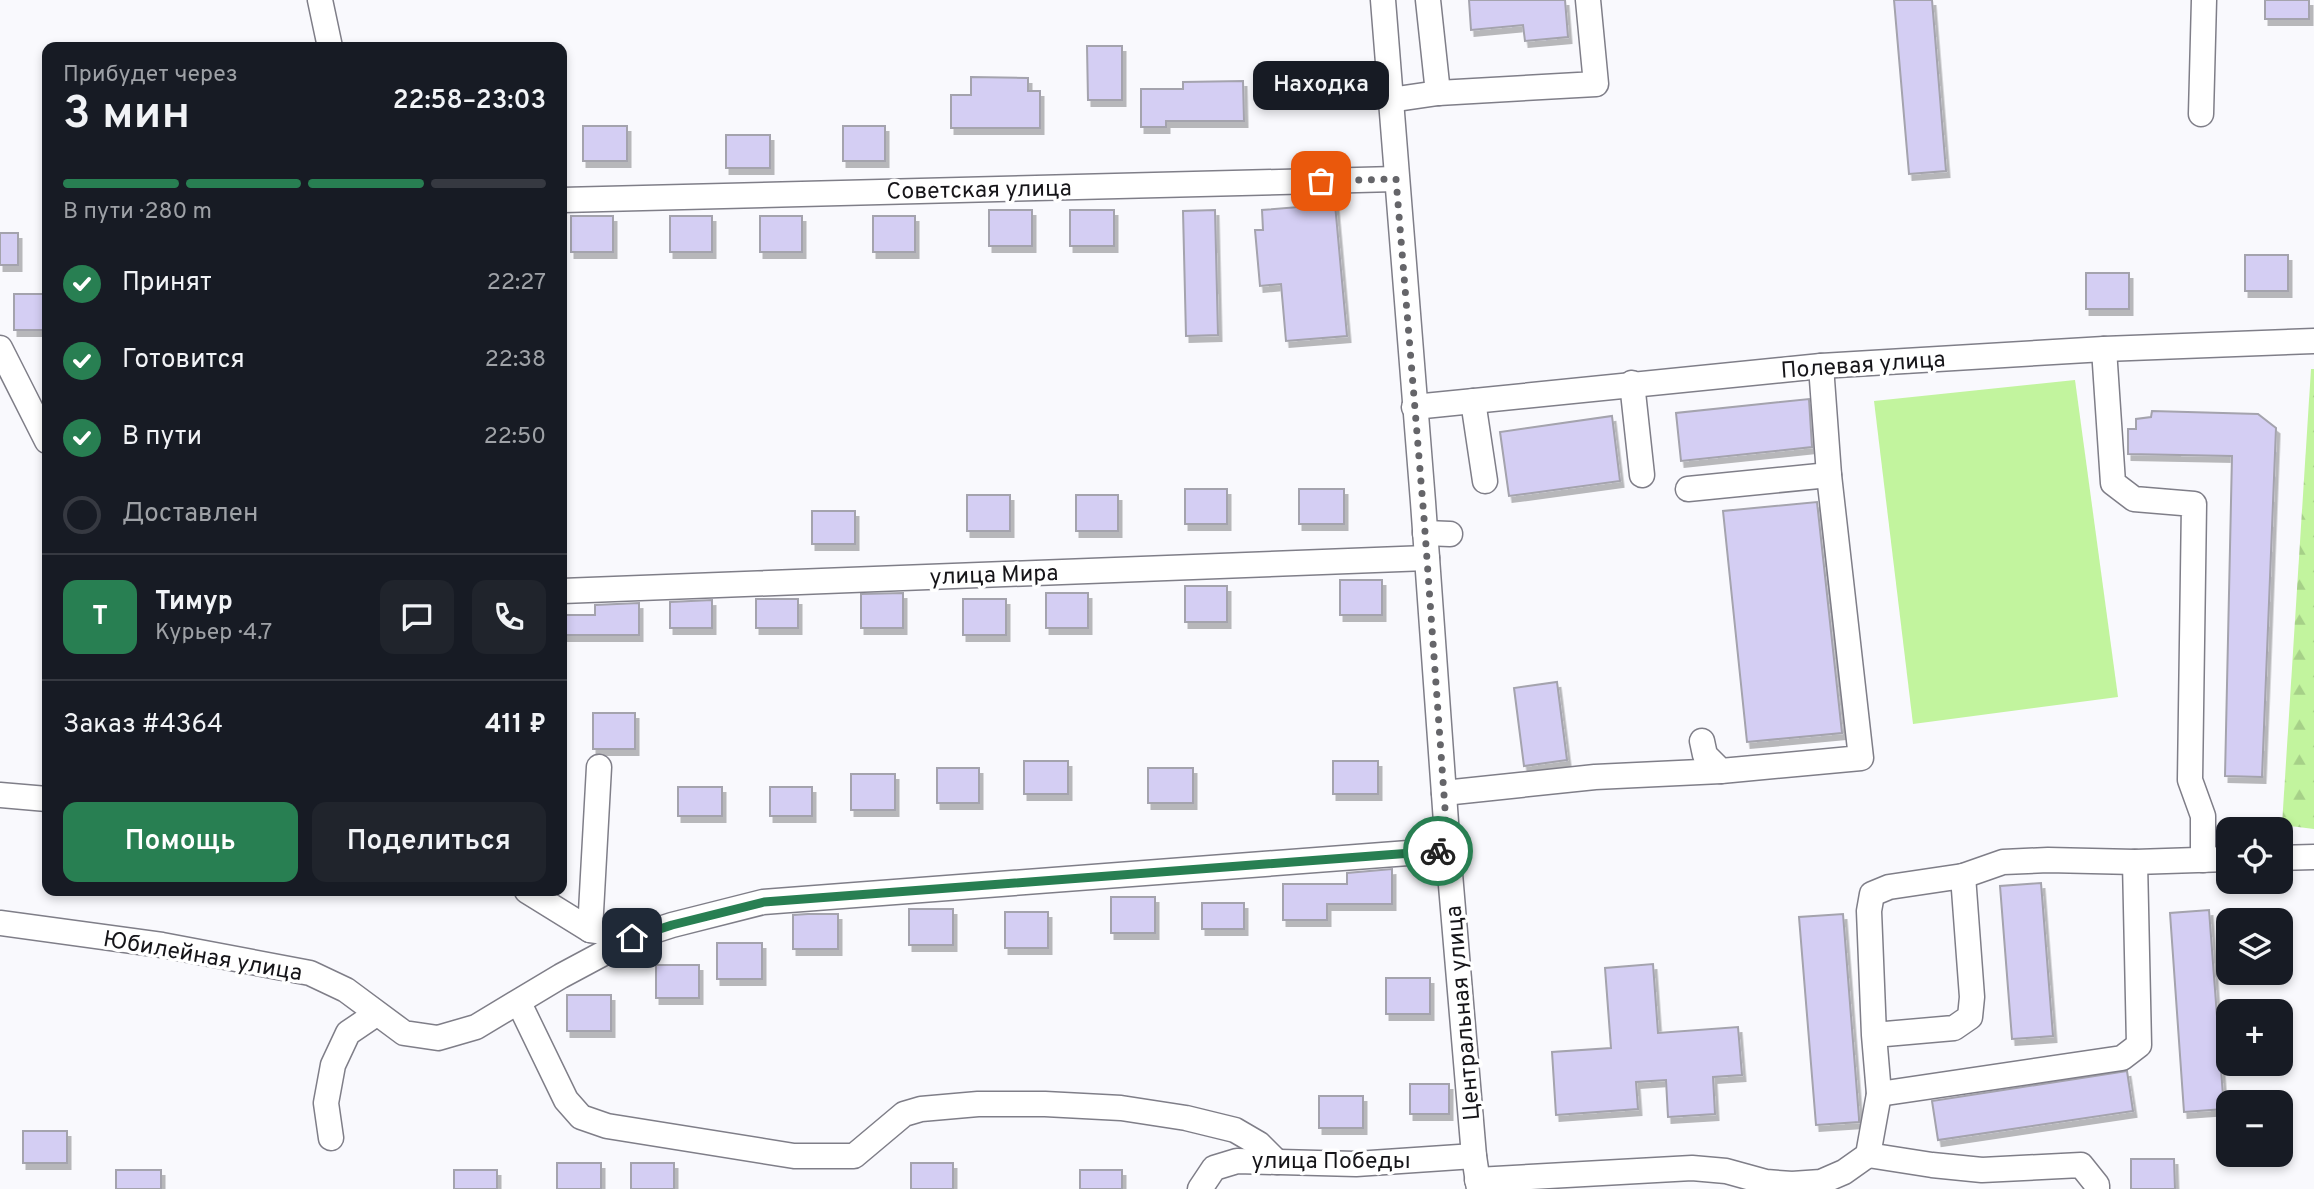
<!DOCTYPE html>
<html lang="ru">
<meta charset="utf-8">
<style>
body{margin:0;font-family:Overpass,sans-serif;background:#20242c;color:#f1f3f6;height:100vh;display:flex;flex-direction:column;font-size:26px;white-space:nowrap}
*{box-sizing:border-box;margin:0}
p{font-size:23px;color:#9ea1a6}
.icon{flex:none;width:38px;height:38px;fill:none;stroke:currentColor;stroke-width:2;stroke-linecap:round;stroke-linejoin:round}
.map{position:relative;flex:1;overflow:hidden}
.details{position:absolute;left:42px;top:42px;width:525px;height:854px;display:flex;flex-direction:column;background:#171b24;border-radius:14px;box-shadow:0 4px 10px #0003}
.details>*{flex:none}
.fabs{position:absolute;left:2216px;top:817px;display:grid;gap:14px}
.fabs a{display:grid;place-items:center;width:77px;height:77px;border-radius:14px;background:#171b24;box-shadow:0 4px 10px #0003;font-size:35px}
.pin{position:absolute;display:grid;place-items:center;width:60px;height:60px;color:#fff;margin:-30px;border-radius:14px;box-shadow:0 4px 10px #0006}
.courier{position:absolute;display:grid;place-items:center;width:70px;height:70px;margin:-35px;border:5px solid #287f52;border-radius:50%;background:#fff;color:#222;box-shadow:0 2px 9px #0007}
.bubble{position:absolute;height:49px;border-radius:14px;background:#171b24;box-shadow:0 4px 10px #0003;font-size:23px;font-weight:600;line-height:49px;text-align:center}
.overview em{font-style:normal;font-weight:600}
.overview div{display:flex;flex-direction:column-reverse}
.overview{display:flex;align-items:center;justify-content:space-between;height:119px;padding:0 21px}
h1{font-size:46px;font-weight:600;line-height:52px}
.bar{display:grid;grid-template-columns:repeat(4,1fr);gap:10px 7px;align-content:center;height:84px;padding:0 21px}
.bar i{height:9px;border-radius:5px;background:#363941}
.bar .on{background:#287f52}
.bar p{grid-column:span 4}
.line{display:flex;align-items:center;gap:18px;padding:0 21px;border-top:2px solid #363941}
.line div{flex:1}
.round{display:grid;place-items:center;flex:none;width:74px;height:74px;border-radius:14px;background:#20242c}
ol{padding:0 21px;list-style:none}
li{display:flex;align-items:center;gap:21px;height:77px}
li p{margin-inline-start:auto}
li .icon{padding:7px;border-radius:50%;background:#287f52;color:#fff;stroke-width:4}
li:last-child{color:#9ea1a6}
li i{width:38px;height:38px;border:4px solid #363941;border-radius:50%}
.cta{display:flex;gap:14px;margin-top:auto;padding:14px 21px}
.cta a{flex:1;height:80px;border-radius:14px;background:#287f52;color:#fff;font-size:28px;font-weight:600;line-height:80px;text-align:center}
.cta a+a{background:#20242c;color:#f1f3f6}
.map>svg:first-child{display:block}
</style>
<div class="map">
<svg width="2314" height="1189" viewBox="0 0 2314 1189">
<defs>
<pattern id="forest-firs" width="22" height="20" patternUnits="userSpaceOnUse" patternTransform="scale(1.75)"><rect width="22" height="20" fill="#c2f49e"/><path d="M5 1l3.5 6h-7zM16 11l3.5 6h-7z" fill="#a6d088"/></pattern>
<filter id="shadow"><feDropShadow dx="3.5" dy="6" stdDeviation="0" flood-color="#0004"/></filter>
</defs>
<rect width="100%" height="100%" fill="#f9f9fd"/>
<path fill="#c2f49e" d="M2075 380 2118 697 1913 724 1874 401Z"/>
<path fill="url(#forest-firs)" d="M2311 369H2314V829L2282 825Z"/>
<g fill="#d4cef3" stroke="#a4a3ad" stroke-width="2" filter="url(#shadow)">
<path d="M1469 0H1565L1568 37 1525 41 1523 25 1471 30Z"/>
<path d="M1894 0H1932L1946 171 1909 174Z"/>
<rect x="2265" y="0" width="44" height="19"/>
<path d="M1087 46H1122V100H1088Z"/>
<path d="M971 77 1028 78V91H1040V128H951V95H971Z"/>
<path d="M1243 81 1244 121H1166V127H1141V89H1183V82Z"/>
<rect x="583" y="126" width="44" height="35"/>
<rect x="843" y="126" width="42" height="35"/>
<rect x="726" y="135" width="44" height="33"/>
<path d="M1335 204 1347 336 1286 341 1281 284 1260 286 1255 230H1263L1262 210Z"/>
<rect x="989" y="210" width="43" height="36"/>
<rect x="1070" y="210" width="44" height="36"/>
<path d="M1215 210 1218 335 1186 336 1183 211Z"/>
<rect x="571" y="216" width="42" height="36"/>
<rect x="670" y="216" width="42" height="36"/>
<rect x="760" y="216" width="42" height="36"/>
<rect x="873" y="216" width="42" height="36"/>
<rect x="0" y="233" width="18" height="32"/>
<rect x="2245" y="255" width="43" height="36"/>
<rect x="2086" y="273" width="43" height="36"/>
<rect x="14" y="294" width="33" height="36"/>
<path d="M1809 399 1812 447 1681 461 1676 413Z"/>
<path d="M2152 411 2258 414 2276 428 2262 777 2225 776 2232 456 2128 454V429H2136V419L2151 417Z"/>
<path d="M1612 416 1620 481 1509 496 1500 432Z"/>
<rect x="1185" y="489" width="42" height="35"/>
<rect x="1299" y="489" width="45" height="35"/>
<rect x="967" y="495" width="43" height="36"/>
<rect x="1076" y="495" width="42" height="36"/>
<path d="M1817 502 1842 733 1747 742 1723 511Z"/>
<rect x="812" y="511" width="43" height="33"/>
<rect x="1340" y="580" width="42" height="35"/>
<rect x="1185" y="586" width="42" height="36"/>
<path d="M903 593V628H861V594Z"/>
<rect x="1046" y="593" width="42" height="35"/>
<rect x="756" y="599" width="42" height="29"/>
<rect x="963" y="599" width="43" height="36"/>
<path d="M712 600V628H670V602Z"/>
<path d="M639 603V635H562V615H595V605Z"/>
<path d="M1557 682 1567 760 1524 766 1514 688Z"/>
<rect x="593" y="713" width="42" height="36"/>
<rect x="1024" y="761" width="44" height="33"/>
<rect x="1333" y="761" width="45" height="33"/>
<rect x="937" y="768" width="42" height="35"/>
<rect x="1148" y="768" width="45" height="35"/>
<rect x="851" y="774" width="44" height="36"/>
<rect x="678" y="787" width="44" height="29"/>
<rect x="770" y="787" width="42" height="29"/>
<path d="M1392 869V904H1327V920H1283V884H1347V873Z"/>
<path d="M2041 883 2053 1036 2012 1039 2000 886Z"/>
<rect x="1111" y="897" width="44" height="36"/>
<rect x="1202" y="903" width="42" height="26"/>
<rect x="909" y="909" width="44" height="36"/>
<path d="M2209 910 2224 1109 2184 1112 2170 913Z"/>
<rect x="1005" y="912" width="43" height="36"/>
<path d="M808 914H838V949H793V915Z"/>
<path d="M1843 914 1859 1118V1122L1816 1125 1799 917Z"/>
<rect x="717" y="943" width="45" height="36"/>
<path d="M1653 964 1658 1033 1738 1027 1742 1075 1713 1077 1715 1114 1668 1117 1666 1080 1636 1082 1638 1109 1556 1115 1552 1052 1611 1048 1605 968Z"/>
<rect x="656" y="965" width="43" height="33"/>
<rect x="1386" y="978" width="44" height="36"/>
<rect x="567" y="995" width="44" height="36"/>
<path d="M2127 1071 2133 1111 1938 1140 1932 1101Z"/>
<rect x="1410" y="1084" width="39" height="30"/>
<rect x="1319" y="1096" width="44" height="32"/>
<rect x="23" y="1131" width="44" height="32"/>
<path d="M2131 1159H2174L2175 1189H2131Z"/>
<rect x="557" y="1163" width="44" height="26"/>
<rect x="631" y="1163" width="43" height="26"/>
<rect x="911" y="1163" width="42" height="26"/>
<rect x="116" y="1170" width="45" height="19"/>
<rect x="454" y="1170" width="43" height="19"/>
<rect x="1080" y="1170" width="42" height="19"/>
</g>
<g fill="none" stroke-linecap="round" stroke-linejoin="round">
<g stroke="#7f7e88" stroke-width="27">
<g id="minor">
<path d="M320 0 330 47"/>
<path d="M1383 0 1423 502 1448 850 1474 1156 1479 1189"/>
<path d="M1428 0 1438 93"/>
<path d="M1390 100 1438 93 1596 84 1588 0"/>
<path d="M2201 114 2204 0"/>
<path d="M562 200 1396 179"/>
<path d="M0 348 47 441"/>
<path d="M2104 349 2113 483 2134 499 2194 504 2190 780 2203 816V860"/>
<path d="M1632 383 1642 475"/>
<path d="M1473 401 1485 481"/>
<path d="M1414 407 1821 366 2104 349 2314 341"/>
<path d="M1688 489 1829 475"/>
<path d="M1425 533 1450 534"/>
<path d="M562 591 1427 558"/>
<path d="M1702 741 1705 755 1721 771 1861 758 1829 475 1821 366"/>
<path d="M1444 793 1595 777 1721 771"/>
<path d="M0 795 47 799"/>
<path d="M2280 858 2314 857"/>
<path d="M1963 876 2003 862 2048 860 2135 862 2228 859"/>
<path d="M527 891 590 930 604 932"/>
<path d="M0 923 162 945 310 973 346 990 404 1033 438 1038 476 1027 561 976 632 938 672 925 763 902 1448 850"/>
<path d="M590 930 599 767"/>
<path d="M519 1003 566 1100 581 1117 607 1126 794 1156H854L904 1114 921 1109 978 1104H1045L1121 1108 1186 1118 1235 1130 1259 1144 1277 1162"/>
<path d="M1879 1094 2122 1058 2139 1045 2135 862"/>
<path d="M331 1138 326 1103 333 1065 348 1033 376 1014"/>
<path d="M1868 1155 1932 1165 1982 1170 2081 1165 2097 1185V1189"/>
<path d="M1477 1180 1692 1168 1726 1171 1766 1182 1792 1184 1821 1182 1844 1172 1868 1155 1879 1094 1874 1035 1869 911 1872 894 1889 887 1963 876 1972 997 1970 1017 1954 1028 1874 1035"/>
<path d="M1200 1189 1214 1168 1237 1161 1356 1164 1474 1156"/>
</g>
</g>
<use href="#minor" stroke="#fff" stroke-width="24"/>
</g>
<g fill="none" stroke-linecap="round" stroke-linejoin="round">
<path stroke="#656569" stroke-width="7" stroke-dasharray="0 12.6" d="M1321 181 1396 179 1424 518 1448 850 1438 851"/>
<path stroke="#287f52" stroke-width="9" d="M632 938 672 925 764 902 1438 851"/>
</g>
<g text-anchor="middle" stroke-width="7" stroke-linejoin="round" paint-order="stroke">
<g font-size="23" fill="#161519" stroke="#fff">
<text transform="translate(979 189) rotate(-1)" y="8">Советская улица</text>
<text transform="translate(1863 364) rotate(-4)" y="8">Полевая улица</text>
<text transform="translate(994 574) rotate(-2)" y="8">улица Мира</text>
<text transform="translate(203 955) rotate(10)" y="8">Юбилейная улица</text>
<text transform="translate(1462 1013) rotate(-95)" y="8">Центральная улица</text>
<text x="1331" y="1168">улица Победы</text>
</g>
</g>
</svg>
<div class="fabs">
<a><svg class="icon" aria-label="locate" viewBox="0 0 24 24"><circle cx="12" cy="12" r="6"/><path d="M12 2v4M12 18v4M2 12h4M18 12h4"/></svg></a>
<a><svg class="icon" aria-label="layers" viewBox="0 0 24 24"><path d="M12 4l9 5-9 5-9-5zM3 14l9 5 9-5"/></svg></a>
<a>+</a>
<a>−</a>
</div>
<div class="pin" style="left:1321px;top:181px;background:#ea580c"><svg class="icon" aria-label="bag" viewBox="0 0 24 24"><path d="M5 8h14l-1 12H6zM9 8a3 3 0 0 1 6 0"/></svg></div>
<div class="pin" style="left:632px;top:938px;background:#1f2937"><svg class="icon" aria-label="home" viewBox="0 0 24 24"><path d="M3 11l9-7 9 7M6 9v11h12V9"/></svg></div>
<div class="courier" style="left:1438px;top:851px"><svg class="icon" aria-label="bike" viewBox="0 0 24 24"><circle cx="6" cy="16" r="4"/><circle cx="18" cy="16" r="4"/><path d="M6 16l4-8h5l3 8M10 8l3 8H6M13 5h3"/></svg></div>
<div class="bubble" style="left:1253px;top:61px;width:136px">Находка</div>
<section class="details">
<div class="overview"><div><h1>3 мин</h1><p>Прибудет через</p></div><em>22:58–23:03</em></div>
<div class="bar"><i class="on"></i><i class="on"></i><i class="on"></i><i></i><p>В пути · 280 m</p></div>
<ol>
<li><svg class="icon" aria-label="check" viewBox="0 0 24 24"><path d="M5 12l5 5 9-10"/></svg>Принят<p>22:27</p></li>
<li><svg class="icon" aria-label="check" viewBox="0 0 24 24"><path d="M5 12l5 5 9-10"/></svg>Готовится<p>22:38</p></li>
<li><svg class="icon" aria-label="check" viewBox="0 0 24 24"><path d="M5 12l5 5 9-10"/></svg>В пути<p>22:50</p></li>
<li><i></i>Доставлен</li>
</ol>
<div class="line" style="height:126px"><b class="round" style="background:#287f52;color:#fff">Т</b><div><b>Тимур</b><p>Курьер · 4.7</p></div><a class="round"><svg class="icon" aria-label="chat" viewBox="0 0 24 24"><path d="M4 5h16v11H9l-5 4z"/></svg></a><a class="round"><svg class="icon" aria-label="phone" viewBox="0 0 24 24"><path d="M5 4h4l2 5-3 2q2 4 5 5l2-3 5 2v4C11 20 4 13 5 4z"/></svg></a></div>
<div class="line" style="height:91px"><div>Заказ #4364</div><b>411 ₽</b></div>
<div class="cta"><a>Помощь</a><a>Поделиться</a></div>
</section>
</div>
